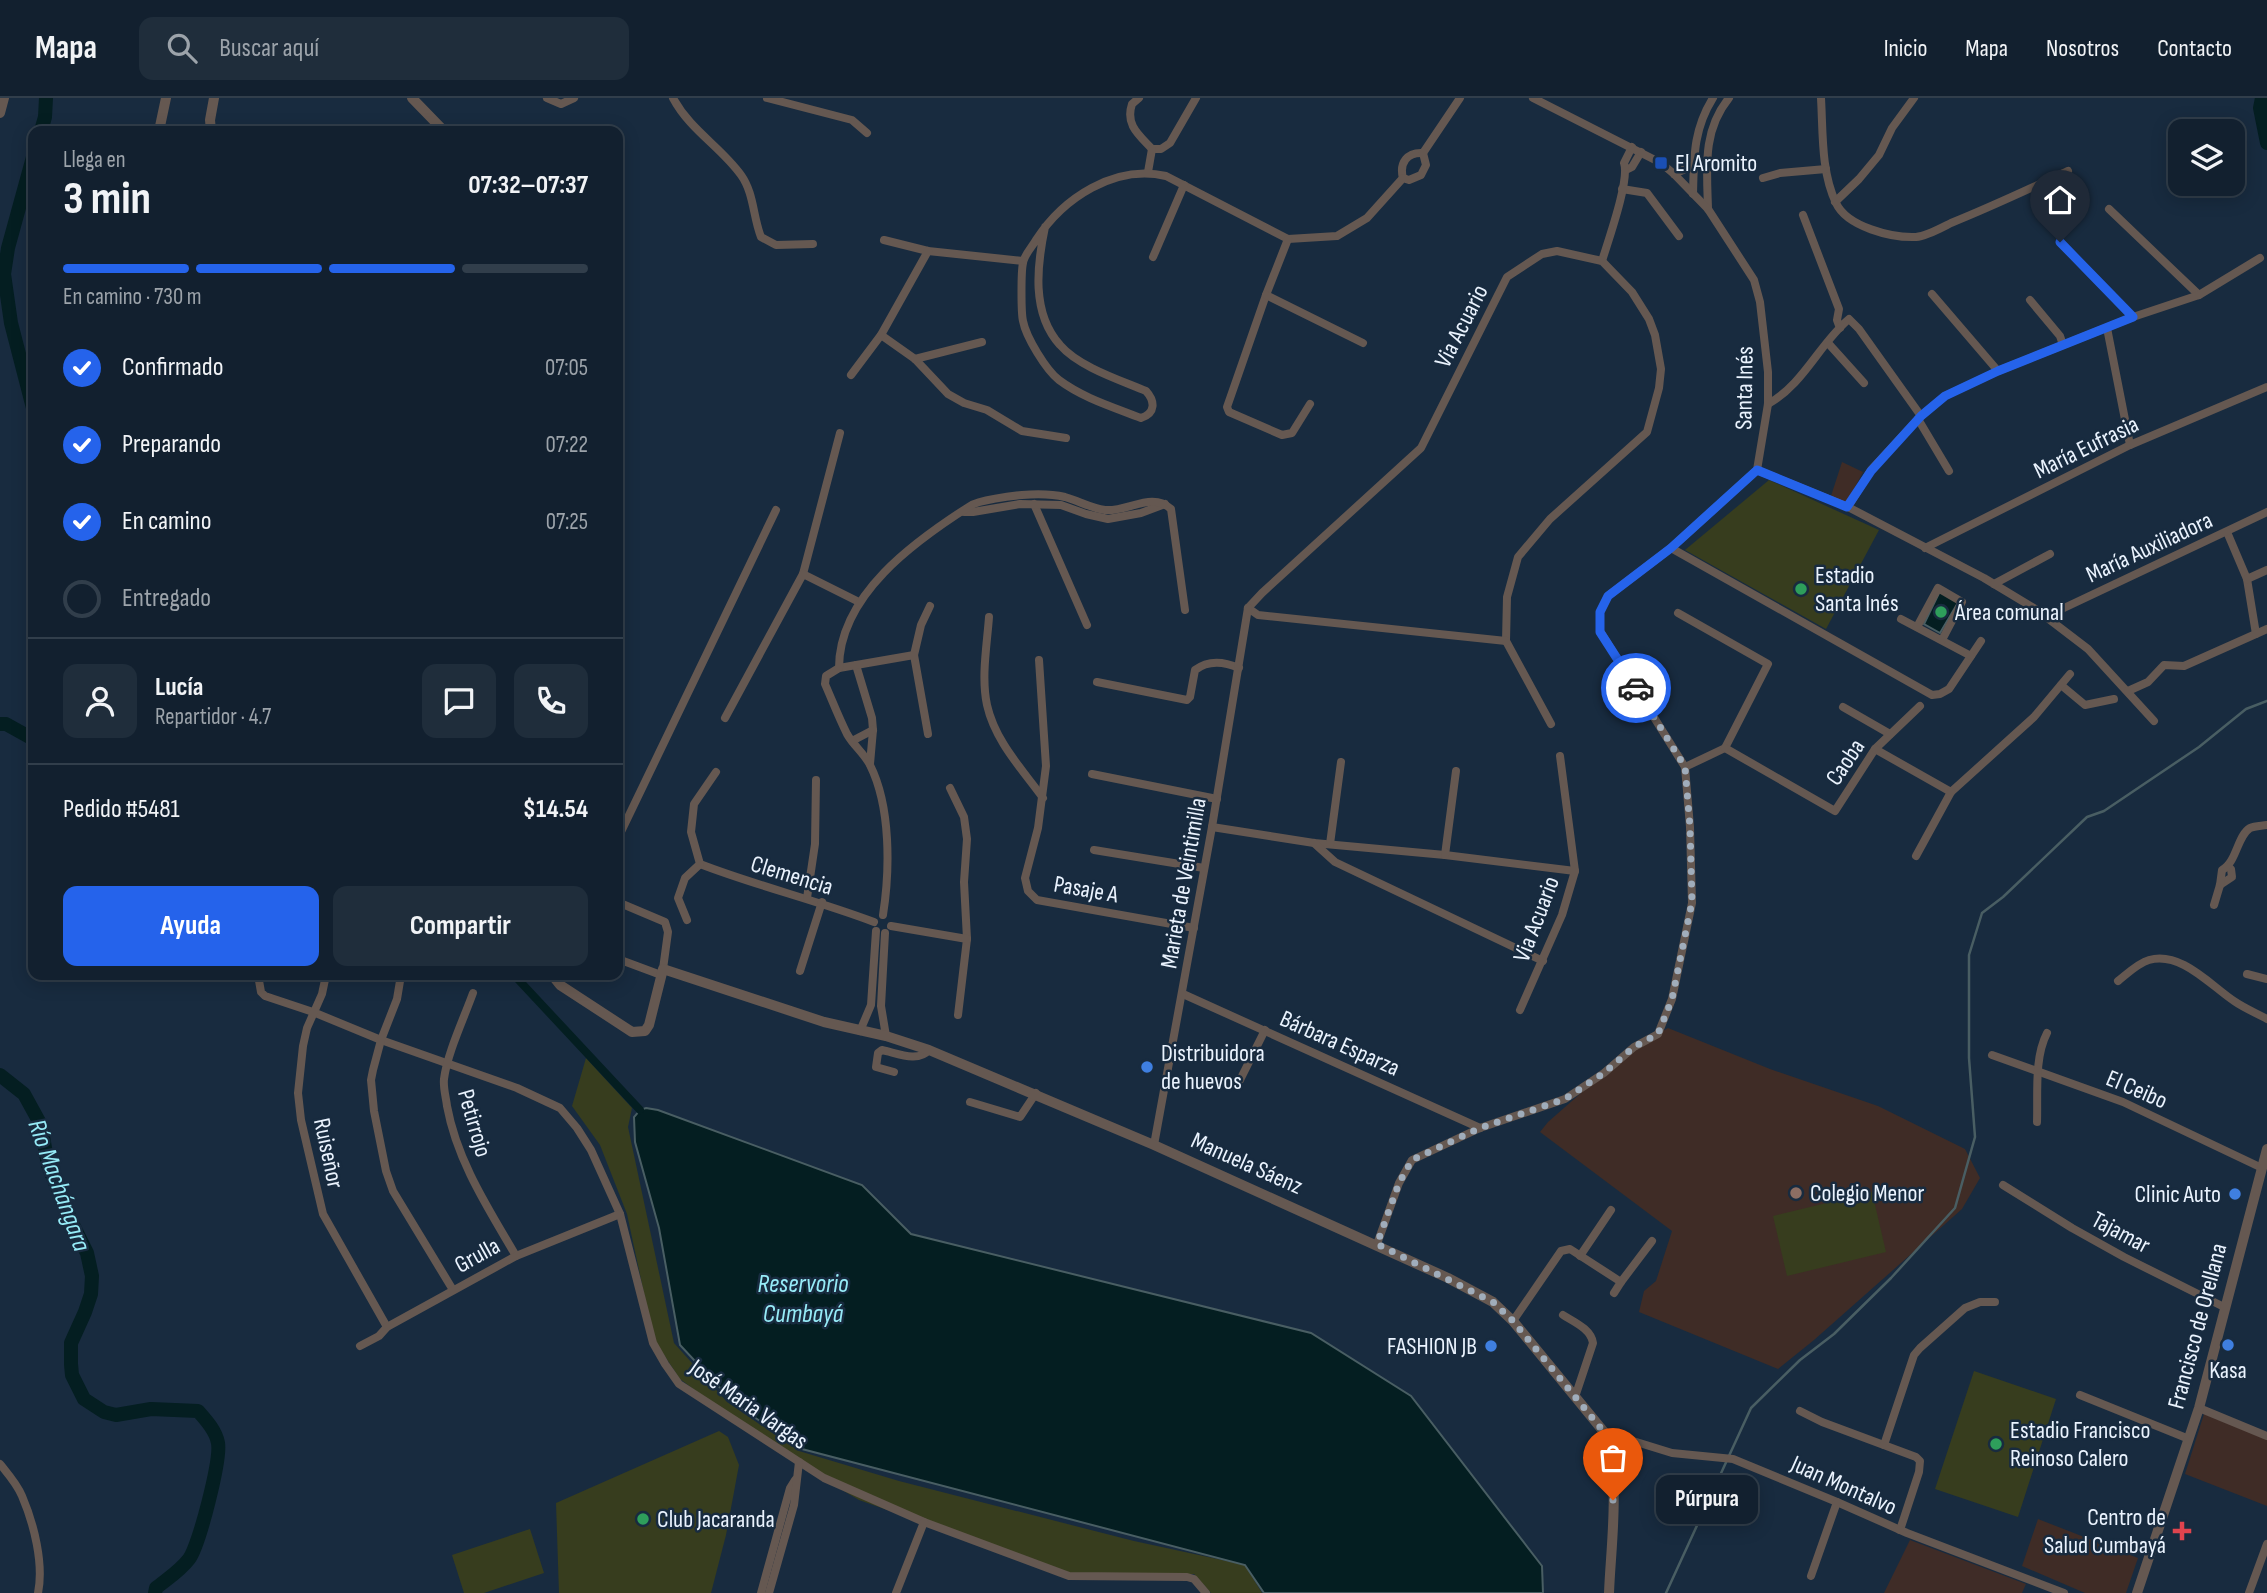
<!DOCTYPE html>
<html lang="es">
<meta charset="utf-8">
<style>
body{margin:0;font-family:"Sofia Sans Condensed",sans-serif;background:#1f2d3b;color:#f1f3f6;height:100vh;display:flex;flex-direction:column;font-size:26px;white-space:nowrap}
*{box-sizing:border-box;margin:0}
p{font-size:23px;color:#9ca3aa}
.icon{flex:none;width:38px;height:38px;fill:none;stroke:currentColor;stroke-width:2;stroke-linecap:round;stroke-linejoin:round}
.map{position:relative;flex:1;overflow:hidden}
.side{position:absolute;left:28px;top:28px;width:595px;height:854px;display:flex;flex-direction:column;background:#12202f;border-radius:14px;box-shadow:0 4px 18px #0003,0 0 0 2px #313e4b}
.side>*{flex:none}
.controls{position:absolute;left:2168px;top:21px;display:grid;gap:14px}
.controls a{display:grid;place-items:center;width:77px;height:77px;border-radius:14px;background:#12202f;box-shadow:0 4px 18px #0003,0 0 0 2px #313e4b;font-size:35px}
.pin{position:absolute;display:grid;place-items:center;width:60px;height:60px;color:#fff;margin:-72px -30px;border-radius:50% 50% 50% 0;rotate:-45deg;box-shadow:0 0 7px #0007}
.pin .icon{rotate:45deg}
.courier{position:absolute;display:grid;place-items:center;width:70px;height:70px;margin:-35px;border:5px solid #2563eb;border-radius:50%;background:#fff;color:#222;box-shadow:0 2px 9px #0007}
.bubble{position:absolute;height:49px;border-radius:14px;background:#12202f;box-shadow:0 4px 18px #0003,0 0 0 2px #313e4b;font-size:23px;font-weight:700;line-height:49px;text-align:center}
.summary em{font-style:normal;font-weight:700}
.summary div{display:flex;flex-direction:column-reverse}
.summary{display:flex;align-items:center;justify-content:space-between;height:119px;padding:0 35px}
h1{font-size:46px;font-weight:700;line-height:52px}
.bar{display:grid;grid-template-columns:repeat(4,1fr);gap:10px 7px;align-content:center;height:84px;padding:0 35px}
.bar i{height:9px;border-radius:5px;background:#313e4b}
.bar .active{background:#2563eb}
.bar p{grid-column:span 4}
.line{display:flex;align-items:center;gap:18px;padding:0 35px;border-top:2px solid #313e4b}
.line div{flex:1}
.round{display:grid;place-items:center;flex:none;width:74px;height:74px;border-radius:14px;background:#1f2d3b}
ol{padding:0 35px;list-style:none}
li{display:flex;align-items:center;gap:21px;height:77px}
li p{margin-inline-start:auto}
li .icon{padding:7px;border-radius:50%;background:#2563eb;color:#fff;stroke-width:4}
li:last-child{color:#9ca3aa}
li i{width:38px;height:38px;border:4px solid #313e4b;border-radius:50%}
.button{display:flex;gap:14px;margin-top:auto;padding:14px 35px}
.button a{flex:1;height:80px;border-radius:14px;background:#2563eb;color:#fff;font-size:28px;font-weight:700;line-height:80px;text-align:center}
.button a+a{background:#1f2d3b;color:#f1f3f6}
header{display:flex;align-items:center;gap:42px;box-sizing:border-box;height:98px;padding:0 35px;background:#12202f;border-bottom:2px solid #313e4b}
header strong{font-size:33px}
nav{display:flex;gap:38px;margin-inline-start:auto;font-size:24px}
.search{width:490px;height:63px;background:#1f2d3b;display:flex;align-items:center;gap:18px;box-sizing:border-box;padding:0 24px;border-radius:14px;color:#9ca3aa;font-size:26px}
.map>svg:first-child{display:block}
</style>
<header>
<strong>Mapa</strong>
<div class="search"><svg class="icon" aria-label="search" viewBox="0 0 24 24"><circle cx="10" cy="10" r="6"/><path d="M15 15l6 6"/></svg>Buscar aquí</div>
<nav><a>Inicio</a><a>Mapa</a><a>Nosotros</a><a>Contacto</a></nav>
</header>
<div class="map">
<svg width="2267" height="1495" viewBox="0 0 2267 1495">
<rect width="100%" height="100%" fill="#182b3f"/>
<path fill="#3f2c27" d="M1910 1442 2026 1486 2022 1495H1884Z"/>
<g fill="#3f2c26">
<path d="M1842 364 1863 374 1846 406 1831 398Z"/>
<path d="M1668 930 1770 971 1878 1008 1965 1051 1980 1080 1962 1111 1814 1242 1778 1271 1639 1214 1644 1193 1656 1183 1672 1133 1540 1034 1548 1024 1630 952Z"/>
<path d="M2204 1316 2267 1341V1408L2185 1376Z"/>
<path d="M2038 1421 2138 1460 2126 1495H2085L2022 1468Z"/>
</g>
<g fill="#373d1e">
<path d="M1769 382 1879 432 1826 531 1685 452Z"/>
<path d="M586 960 632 1010 628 1029 674 1245 727 1304 799 1353 899 1383 1134 1443 1245 1467 1262 1495H1211L1194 1476H1068L859 1402 775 1352 680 1281 654 1242 627 1116 600 1047 572 1008Z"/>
<path d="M1872 1094 1886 1154 1787 1178 1773 1118Z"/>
<path d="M1974 1273 2056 1301 2018 1419 1935 1391Z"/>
<path d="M719 1333 728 1339 739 1367 726 1437 711 1495H559L556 1405Z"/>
<path d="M530 1431 544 1475 484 1495H464L452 1457Z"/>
</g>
<g fill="#041e21" stroke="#495e63" stroke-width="2">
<path d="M1940 493 1959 503 1940 535 1924 526Z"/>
<path d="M646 1010 658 1012 862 1087 911 1136 1311 1235 1411 1298 1542 1468 1543 1495H1264L1245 1467 802 1351 736 1307 680 1247 659 1130 635 1044 634 1019 640 1012Z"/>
</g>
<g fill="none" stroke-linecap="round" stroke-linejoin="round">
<path stroke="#495e63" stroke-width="2.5" d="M1666 1495 1751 1310 1800 1262 1834 1236 1891 1180 1955 1110 1975 1039 1969 960V857L1982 815 2003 799 2087 719 2104 713 2199 649 2246 611 2267 603"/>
<g stroke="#041e21" stroke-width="8">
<path d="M42 29 44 33"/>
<path d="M514 877 640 1012"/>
</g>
<g stroke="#041e21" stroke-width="14">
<path d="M2262 0 2260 10 2267 45"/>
<path d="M41 33 45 19 46 0"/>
<path d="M33 59 8 150 4 176 11 225 33 310"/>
<path d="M0 626H6L33 641"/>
<path d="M0 977 24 996 41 1027 48 1067 71 1123 87 1155 92 1178 91 1196 85 1214 71 1245V1266L72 1277 84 1301 104 1314 116 1317 151 1311 198 1313C206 1322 216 1333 218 1345 221 1362 199 1448 189 1461 180 1473 167 1481 156 1490L155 1495"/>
</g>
<g stroke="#655851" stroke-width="8">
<path d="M547 0 561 6 574 0"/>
<path d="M673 0C690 32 721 49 741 77 754 95 753 119 761 139L776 147 813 146"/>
<path d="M767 0 852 22 867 35"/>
<path d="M1139 0 1132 6C1125 27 1139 37 1152 51"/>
<path d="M1821 0C1823 34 1821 74 1836 105 1847 129 1892 140 1916 139 1927 138 1941 130 1951 125 1991 109 2029 91 2068 73"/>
<path d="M1152 51H1161L1170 45 1196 0"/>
<path d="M1626 72 1632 69 1641 54"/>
<path d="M1148 74 1152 51"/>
<path d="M1674 76 1694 67"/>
<path d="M1403 80C1399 65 1407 54 1423 55L1460 0"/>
<path d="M1763 80 1780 75 1826 71"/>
<path d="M1622 91 1647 95 1679 138"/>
<path d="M1693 96C1694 60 1693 32 1713 0"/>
<path d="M1835 104 1859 81 1879 57 1892 30 1914 0"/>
<path d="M1708 111C1707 71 1702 33 1729 0"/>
<path d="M2109 111 2199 197"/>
<path d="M1803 117 1839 211 1837 222 1840 230"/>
<path d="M1045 129C1037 167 1031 215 1060 247 1079 269 1120 282 1146 293 1155 303 1156 315 1141 320 1113 309 1083 300 1059 282 1046 272 1026 239 1023 223 1021 215 1021 173 1023 165 1024 157 1032 149 1036 142 1063 100 1115 66 1166 78L1288 141 1337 138 1367 120 1403 80 1409 82 1421 77 1426 67 1423 55"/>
<path d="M1288 141 1266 197 1227 309 1229 314 1282 337 1292 335 1310 306"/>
<path d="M884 142 928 153 1023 163"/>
<path d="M2060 144 2133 219"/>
<path d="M1153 159 1184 87"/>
<path d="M1602 163C1608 143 1630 82 1624 65L1632 49"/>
<path d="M1932 196 1998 273"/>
<path d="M1266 197 1363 245"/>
<path d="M2030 202 2060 238 2063 247"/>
<path d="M2107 230 2130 347"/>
<path d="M881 237 915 261 948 296 964 305 987 312 1022 333 1066 340"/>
<path d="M1828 245 1864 285"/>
<path d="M915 261 982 244"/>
<path d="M851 277 881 237 928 153"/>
<path d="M1768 306C1804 286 1819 246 1849 221L1859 231 1921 318"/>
<path d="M1918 321 1949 373"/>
<path d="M1757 372 1848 409 1984 480 2037 512 2088 551 2154 623"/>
<path d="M1034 406 1087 527"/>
<path d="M1848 409 1871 372 1921 318 1945 298 1998 273 2133 219 2199 197 2260 160"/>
<path d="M964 414H973L1020 406 1061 407 1086 416 1108 421 1141 415 1165 406"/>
<path d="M2227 434 2247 481 2256 536"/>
<path d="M1671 450 1932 597 1940 596 1949 591 1981 543"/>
<path d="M1925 450 2130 347 2267 289"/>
<path d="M803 476 840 335"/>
<path d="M2247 481 2267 472"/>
<path d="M1994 486 2050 456"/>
<path d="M1248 510 1262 495 1421 350 1507 179 1542 156 1557 153 1602 163 1632 194 1649 221 1655 237 1661 271 1659 290 1647 334 1550 421 1518 459 1507 499 1506 543 1551 626"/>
<path d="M1248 510 1258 517 1506 543"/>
<path d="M1678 515 1768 566 1725 650 1685 669"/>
<path d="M2047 518 2267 414"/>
<path d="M989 519C987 547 981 579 987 607 995 643 1022 671 1043 700"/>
<path d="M1901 521 1971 558"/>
<path d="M1917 529 1938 490 1962 504 1942 542"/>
<path d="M914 557 921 527 930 508"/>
<path d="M1039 562 1046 668 1038 730 1025 780 1028 793 1037 802 1194 830"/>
<path d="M856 567 872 620 873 632 870 666"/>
<path d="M839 570 914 557 928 636"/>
<path d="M1097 584 1187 602 1190 599 1195 572C1208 562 1223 563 1239 570"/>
<path d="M2061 587 2085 607 2114 601"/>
<path d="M2128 593 2148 584 2164 567 2184 568 2267 531"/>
<path d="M1843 609 1890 636"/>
<path d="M725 620 803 476 859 504"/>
<path d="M852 643 873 632"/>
<path d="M1725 650 1835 713 1875 651 1920 608"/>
<path d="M1875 651 1951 694 2034 619 2070 576"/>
<path d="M1092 676 1217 701"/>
<path d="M950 690 964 719 967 741 964 784 967 841 958 917"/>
<path d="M1212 729 1314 745 1445 757 1575 773"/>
<path d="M618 740 776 412"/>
<path d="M1314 745 1335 764 1543 863"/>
<path d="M1330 746 1341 664"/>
<path d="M1094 752 1204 770"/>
<path d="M1445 757 1456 673"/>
<path d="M1916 758 1951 694"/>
<path d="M700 766C757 788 816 802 874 824"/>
<path d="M2220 787 2232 779 2231 771 2228 769"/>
<path d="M807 800 815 746 816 682"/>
<path d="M618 802 620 805 665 824 668 834 663 871"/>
<path d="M2214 807 2220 787 2222 772C2237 764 2237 738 2250 730 2255 728 2262 728 2267 727"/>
<path d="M883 817C890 772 891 709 870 667 864 655 853 647 847 636 839 620 832 602 825 586L826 578 839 570C839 497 915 443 970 408 979 402 1011 398 1022 397 1035 396 1052 396 1065 399 1079 403 1091 410 1105 412 1128 414 1152 393 1171 411L1185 512"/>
<path d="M687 822 678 800 685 780 700 766 691 734 694 706 716 674"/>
<path d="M891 828 967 841"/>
<path d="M885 835 881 908 886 938"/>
<path d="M618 861 661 877"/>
<path d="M800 873 822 804"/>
<path d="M2247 876 2267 881"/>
<path d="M258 877 261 894 265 898 313 914 381 942 517 990 560 1010 577 1030 591 1052 620 1116 653 1245 665 1266 679 1286 824 1380 924 1424 1069 1478 1187 1479 1194 1481 1206 1495"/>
<path d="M326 877 322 896 307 930 303 948 298 995 301 1022 323 1116 387 1229"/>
<path d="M401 877 397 901 381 942 373 972 371 982 374 1013 386 1073 393 1093 453 1192"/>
<path d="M2118 883C2127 876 2138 865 2149 862 2181 853 2210 887 2234 903 2244 910 2256 915 2267 921"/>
<path d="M473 895C464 920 447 956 444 981 443 990 446 999 447 1008 457 1063 488 1110 516 1158"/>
<path d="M1183 896 1480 1030"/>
<path d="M1520 912 1562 817 1575 773 1560 658"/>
<path d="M860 933 871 907 876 833"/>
<path d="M1992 957 2123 1004 2262 1070"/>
<path d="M894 974 876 969 878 955 882 952C897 955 918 965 929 952"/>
<path d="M1237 988 1265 932"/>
<path d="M970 1004 1020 1019 1036 995"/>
<path d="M2037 1024C2038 996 2034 960 2047 935"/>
<path d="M1154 1047 1212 729 1248 510"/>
<path d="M2003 1087 2072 1130 2124 1159 2224 1209"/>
<path d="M1377 1146 1399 1085 1412 1062 1480 1030 1565 1001 1604 975 1634 949 1658 936 1672 901 1692 805 1690 729 1685 669 1600 533V514L1608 498 1671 450 1757 372 1768 306V274L1760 204 1754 182 1708 111 1674 76 1661 65 1533 0"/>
<path d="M1580 1158 1611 1112"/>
<path d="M1621 1184 1652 1143"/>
<path d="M1563 1217C1574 1224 1591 1231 1593 1245L1575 1299"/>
<path d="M1513 1223 1561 1153 1570 1151 1621 1184 1614 1195"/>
<path d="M360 1248 379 1238 387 1229 516 1158 620 1116"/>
<path d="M2080 1297 2189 1341"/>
<path d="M2199 1310 2267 1338"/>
<path d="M1800 1313 1822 1324 1916 1359 1920 1363 1919 1374 1900 1432"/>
<path d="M1604 1334 1672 1355 1733 1361 1837 1404 1907 1435 2064 1495"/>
<path d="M1884 1347 1914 1257 1920 1250 1965 1210 1980 1204H1995"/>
<path d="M0 1366C8 1376 17 1386 22 1398 34 1426 44 1466 38 1495"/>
<path d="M1811 1478 1837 1404"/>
<path d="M761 1495 790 1390 795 1382"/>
<path d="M769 1495 794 1407 799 1364"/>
<path d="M896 1495 924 1424"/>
<path d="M2249 1495 2267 1446"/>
</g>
<g stroke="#655851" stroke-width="10">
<path d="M412 0 444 33"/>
<path d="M0 15 4 0"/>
<path d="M159 33 166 0"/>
<path d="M211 33 210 22 214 0"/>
<path d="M552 877 560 887 632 934 645 933 649 927 663 871 824 924 886 938 929 952 1154 1047 1448 1180 1493 1204 1513 1223 1604 1334C1621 1382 1611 1444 1609 1495"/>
<path d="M2137 1495 2199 1310 2267 1051"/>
</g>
</g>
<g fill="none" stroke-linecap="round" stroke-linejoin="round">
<path stroke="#a0adbb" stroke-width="7" stroke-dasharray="0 12.6" d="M1613 1402C1614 1377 1612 1357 1604 1334L1513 1223 1493 1204 1377 1146 1399 1085 1412 1062 1480 1030 1565 1001 1604 975 1634 949 1658 936 1672 901 1692 804 1690 729 1685 669 1636 590"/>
<path stroke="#2563eb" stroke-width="9" d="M1636 590 1600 534V514L1608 498 1671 450 1757 372 1847 409 1871 373 1921 318 1945 298 1998 273 2133 219 2060 144"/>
</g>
<rect fill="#1a4fb4" stroke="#182b3f" stroke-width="2.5" x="1654" y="58" width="14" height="14" rx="3.5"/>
<g fill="#2e9e5b" stroke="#182b3f" stroke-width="2.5">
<circle cx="1801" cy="491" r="7"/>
<circle cx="1941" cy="514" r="7"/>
<circle cx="1996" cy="1346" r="7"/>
<circle cx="643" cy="1421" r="7"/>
</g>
<g fill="#3f7fe0" stroke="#182b3f" stroke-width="2.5">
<circle cx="1147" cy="969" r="7"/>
<circle cx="2235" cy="1096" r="7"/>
<circle cx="2228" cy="1247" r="7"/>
<circle cx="1491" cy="1248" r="7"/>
</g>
<circle fill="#8d6e63" stroke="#182b3f" stroke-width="2.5" cx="1796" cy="1095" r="7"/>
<path fill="#e0444e" stroke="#182b3f" stroke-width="2.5" d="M2178.5 1422.5h7v7h7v7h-7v7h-7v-7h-7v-7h7z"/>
<g text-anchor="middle" stroke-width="5" stroke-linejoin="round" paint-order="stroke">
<g font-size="24" fill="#eaf3fe" stroke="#182b3f" text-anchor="start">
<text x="1675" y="73">El Aromito</text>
<text x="1815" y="485">Estadio<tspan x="1815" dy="28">Santa Inés</tspan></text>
<text x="1955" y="522">Área comunal</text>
<text x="1161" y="963">Distribuidora<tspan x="1161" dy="28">de huevos</tspan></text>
<text x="1810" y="1103">Colegio Menor</text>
<text x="2221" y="1104" text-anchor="end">Clinic Auto</text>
<text x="1477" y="1256" text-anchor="end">FASHION JB</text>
<text x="2228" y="1280" text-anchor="middle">Kasa</text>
<text x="2010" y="1340">Estadio Francisco<tspan x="2010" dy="28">Reinoso Calero</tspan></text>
<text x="2166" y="1427" text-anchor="end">Centro de<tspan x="2166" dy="28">Salud Cumbayá</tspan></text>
<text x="657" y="1429">Club Jacaranda</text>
</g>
<g font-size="24" fill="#eaf3fe" stroke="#182b3f">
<text transform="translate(1461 228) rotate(-63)" y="8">Via Acuario</text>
<text transform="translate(1744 290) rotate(-89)" y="8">Santa Inés</text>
<text transform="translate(2086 349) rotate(-26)" y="8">María Eufrasia</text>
<text transform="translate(2149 449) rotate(-25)" y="8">María Auxiliadora</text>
<text transform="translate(1845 664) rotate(-56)" y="8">Caoba</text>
<text transform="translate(792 777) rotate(17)" y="8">Clemencia</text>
<text transform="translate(1183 785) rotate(-80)" y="8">Marieta de Veintimilla</text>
<text transform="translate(1086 791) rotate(10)" y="8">Pasaje A</text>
<text transform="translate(1536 821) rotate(-69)" y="8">Via Acuario</text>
<text transform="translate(1340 945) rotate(24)" y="8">Bárbara Esparza</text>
<text transform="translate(2137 991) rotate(23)" y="8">El Ceibo</text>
<text transform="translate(475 1025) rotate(74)" y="8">Petirrojo</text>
<text transform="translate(329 1055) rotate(78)" y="8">Ruiseñor</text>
<text transform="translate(1247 1065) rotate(24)" y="8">Manuela Sáenz</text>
<text transform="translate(2121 1134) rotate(28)" y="8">Tajamar</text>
<text transform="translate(477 1157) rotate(-29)" y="8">Grulla</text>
<text transform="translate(2197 1228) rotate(-75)" y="8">Francisco de Orellana</text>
<text transform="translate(749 1306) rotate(35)" y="8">José Maria Vargas</text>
<text transform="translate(1844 1387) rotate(24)" y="8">Juan Montalvo</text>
</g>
<g font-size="26" font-style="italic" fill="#96ebf7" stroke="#182b3f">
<text transform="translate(60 1087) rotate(70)" y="9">Río Machángara</text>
<text x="803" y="1194">Reservorio<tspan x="803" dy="30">Cumbayá</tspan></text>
</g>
</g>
</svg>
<div class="controls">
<a><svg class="icon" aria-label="layers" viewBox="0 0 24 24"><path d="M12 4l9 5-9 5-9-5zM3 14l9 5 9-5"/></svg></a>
</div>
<div class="pin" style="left:1613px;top:1402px;background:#ea580c"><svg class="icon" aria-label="bag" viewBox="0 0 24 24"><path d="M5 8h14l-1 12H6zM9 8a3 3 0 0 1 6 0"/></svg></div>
<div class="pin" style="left:2060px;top:144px;background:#1f2937"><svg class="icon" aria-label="home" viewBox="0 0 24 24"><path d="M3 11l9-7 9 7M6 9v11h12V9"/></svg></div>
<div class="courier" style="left:1636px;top:590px"><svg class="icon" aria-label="car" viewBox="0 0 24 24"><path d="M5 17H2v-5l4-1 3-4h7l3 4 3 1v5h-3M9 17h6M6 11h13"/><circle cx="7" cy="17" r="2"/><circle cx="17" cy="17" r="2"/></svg></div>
<div class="bubble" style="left:1656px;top:1377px;width:102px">Púrpura</div>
<section class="side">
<div class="summary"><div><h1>3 min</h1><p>Llega en</p></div><em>07:32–07:37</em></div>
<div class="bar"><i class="active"></i><i class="active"></i><i class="active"></i><i></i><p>En camino · 730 m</p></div>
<ol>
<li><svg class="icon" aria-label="check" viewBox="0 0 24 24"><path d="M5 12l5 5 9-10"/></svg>Confirmado<p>07:05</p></li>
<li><svg class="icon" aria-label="check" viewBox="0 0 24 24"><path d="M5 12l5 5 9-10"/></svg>Preparando<p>07:22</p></li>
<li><svg class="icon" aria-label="check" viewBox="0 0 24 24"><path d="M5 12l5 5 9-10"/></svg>En camino<p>07:25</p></li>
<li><i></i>Entregado</li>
</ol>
<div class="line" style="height:126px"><a class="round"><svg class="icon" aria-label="person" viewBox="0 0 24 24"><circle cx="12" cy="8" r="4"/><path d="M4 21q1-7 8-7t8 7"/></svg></a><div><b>Lucía</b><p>Repartidor · 4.7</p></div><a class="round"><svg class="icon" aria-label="chat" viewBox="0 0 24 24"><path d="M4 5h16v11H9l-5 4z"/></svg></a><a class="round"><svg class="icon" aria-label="phone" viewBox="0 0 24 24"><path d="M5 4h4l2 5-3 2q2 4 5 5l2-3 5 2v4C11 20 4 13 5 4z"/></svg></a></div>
<div class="line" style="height:91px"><div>Pedido #5481</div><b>$14.54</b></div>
<div class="button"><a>Ayuda</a><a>Compartir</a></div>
</section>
</div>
